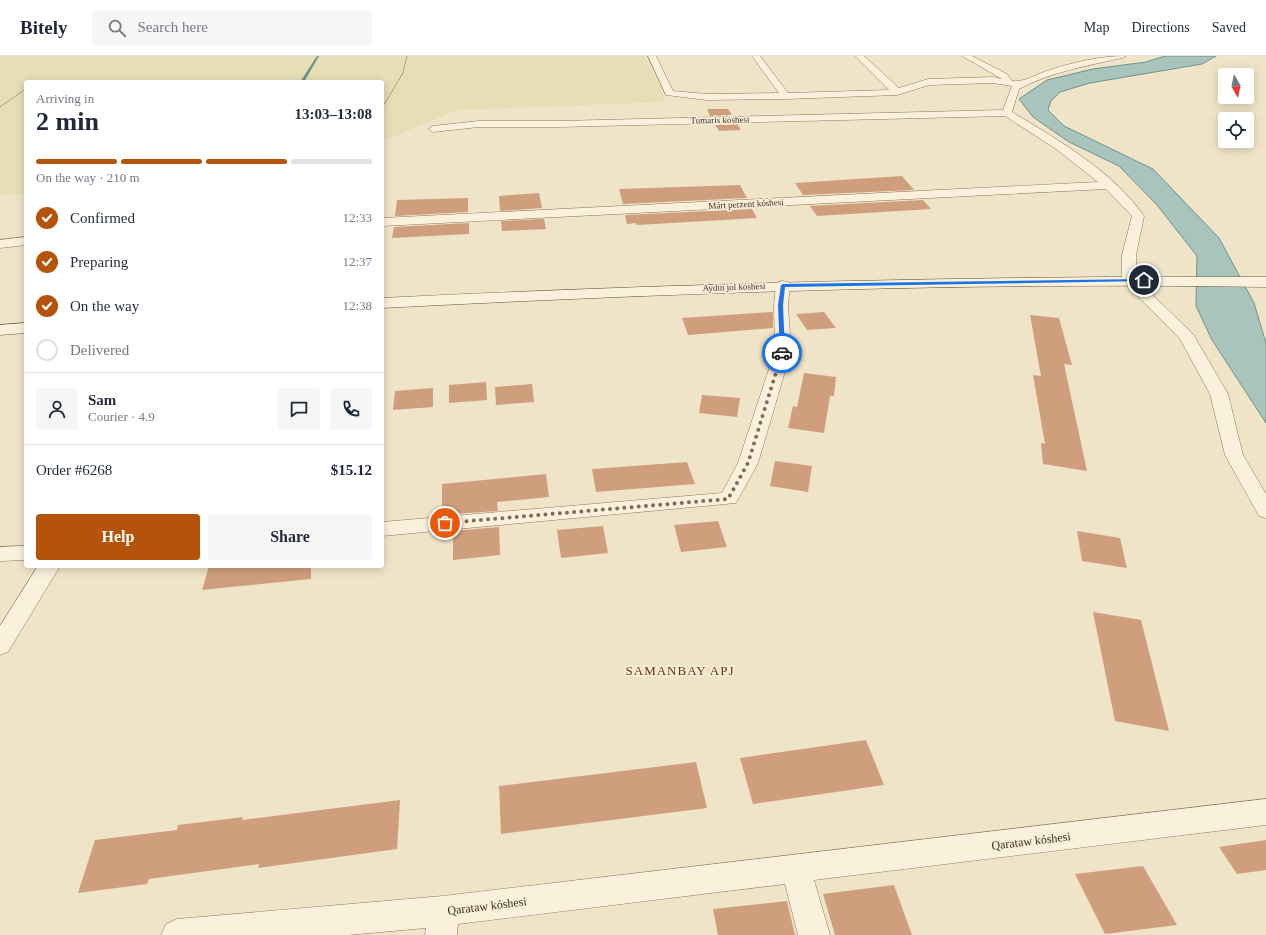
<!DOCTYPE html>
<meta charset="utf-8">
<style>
body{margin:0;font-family:Georgia,serif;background:#f6f6f7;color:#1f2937;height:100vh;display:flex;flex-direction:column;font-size:15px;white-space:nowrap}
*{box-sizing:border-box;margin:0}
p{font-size:13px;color:#747a83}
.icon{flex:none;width:22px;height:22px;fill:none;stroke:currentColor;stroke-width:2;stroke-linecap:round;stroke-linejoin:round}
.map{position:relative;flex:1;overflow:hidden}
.drawer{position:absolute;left:24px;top:24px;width:360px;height:488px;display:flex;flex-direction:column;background:#fff;border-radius:4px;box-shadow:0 2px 10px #0003}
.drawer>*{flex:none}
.needle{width:26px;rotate:170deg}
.tools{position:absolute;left:1218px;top:12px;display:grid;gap:8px}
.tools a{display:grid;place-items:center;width:36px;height:36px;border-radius:4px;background:#fff;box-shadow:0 2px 10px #0003;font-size:20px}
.pin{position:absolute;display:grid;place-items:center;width:34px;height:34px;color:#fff;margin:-17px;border:2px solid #fff;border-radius:50%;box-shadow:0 1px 4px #0007}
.courier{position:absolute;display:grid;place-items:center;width:40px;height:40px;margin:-20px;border:3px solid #1a73e8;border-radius:50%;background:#fff;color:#222;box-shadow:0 1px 5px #0007}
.summary em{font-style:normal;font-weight:700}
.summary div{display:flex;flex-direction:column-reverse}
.summary{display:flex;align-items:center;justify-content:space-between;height:68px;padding:0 12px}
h1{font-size:26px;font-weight:700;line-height:30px}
.bar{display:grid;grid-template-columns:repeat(4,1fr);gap:6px 4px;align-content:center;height:48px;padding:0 12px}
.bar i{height:5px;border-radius:3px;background:#e0e1e3}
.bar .active{background:#b45309}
.bar p{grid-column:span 4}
.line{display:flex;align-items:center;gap:10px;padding:0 12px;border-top:1px solid #e0e1e3}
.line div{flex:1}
.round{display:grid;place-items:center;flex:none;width:42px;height:42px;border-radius:4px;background:#f6f6f7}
ol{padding:0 12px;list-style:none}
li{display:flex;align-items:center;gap:12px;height:44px}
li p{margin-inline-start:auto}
li .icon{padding:4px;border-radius:50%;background:#b45309;color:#fff;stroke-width:4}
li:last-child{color:#747a83}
li i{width:22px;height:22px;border:2px solid #e0e1e3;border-radius:50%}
.action{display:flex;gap:8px;margin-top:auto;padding:8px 12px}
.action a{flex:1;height:46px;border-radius:4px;background:#b45309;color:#fff;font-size:16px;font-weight:700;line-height:46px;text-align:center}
.action a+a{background:#f6f6f7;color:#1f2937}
header{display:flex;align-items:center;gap:24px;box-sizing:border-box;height:56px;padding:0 20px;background:#fff;border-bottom:1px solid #e0e1e3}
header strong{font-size:19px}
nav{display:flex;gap:22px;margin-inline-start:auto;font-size:14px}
.search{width:280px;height:36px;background:#f6f6f7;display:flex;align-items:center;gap:10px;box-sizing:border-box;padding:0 14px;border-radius:4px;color:#747a83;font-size:15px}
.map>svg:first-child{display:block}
</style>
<header>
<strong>Bitely</strong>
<div class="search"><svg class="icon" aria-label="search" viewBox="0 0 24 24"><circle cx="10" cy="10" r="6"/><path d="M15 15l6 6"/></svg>Search here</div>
<nav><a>Map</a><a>Directions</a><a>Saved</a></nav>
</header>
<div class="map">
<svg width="1266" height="879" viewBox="0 0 1266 879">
<rect width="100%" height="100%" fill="#f0e4c8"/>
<path fill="#e6deb5" d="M0 0H645L664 40V46L457 54 390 82 382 83V26H26V137L0 139Z"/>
<path fill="#a9c4bc" stroke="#6f938a" d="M1165 0H1216L1202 8 1090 27 1060 36 1051 45 1048 54 1064 70 1153 113 1219 182 1254 247 1266 287V367L1212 284 1196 250 1197 200 1157 149 1119 110 1069 86 1033 61 1019 43 1047 24 1093 13 1146 6Z"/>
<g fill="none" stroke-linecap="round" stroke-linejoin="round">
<path fill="#6f938a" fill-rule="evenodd" d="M317 0H319L304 26H300Z"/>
</g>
<g fill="#cf9f7d">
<path d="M707 53H728L732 59 710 60Z"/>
<path d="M737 68 741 74 719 75 715 69Z"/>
<path d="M902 120 914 134 803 139 795 127Z"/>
<path d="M740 129 747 142 623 148 619 133Z"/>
<path d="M539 137 542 152 500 155 499 140Z"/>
<path d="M468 142V156L395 160 397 144Z"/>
<path d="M923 144 931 153 817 160 810 150Z"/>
<path d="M752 153 757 162 637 169 636 167 627 168 625 159Z"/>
<path d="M544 163 546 173 502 175 501 165Z"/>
<path d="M469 167V178L392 182 394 171Z"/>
<path d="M773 256V272L688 279 682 262Z"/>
<path d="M824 256 836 272 807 274 796 258Z"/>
<path d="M1030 259 1059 262 1072 309 1064 308 1087 415 1043 408 1041 387 1045 388 1033 319 1041 320Z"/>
<path d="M804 317 836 321 834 340H830L824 377 788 372 793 350 797 351Z"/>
<path d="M486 326 487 344 449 347V329Z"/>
<path d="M532 328 534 346 496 349 495 331Z"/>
<path d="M433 332V351L393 354 395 335Z"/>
<path d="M702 339 740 342 737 361 699 357Z"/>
<path d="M775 405 812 410 808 436 770 430Z"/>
<path d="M687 406 695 428 596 436 592 413Z"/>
<path d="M546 418 549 441 497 446 498 455 453 458V451L442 452V428Z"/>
<path d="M718 465 727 491 681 496 674 469Z"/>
<path d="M603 470 608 497 561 502 557 474Z"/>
<path d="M499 471 500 499 453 504V475Z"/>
<path d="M1077 475 1120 482 1127 512 1082 505Z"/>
<path d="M209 510H311V523L202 534Z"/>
<path d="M1093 556 1141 564 1169 675 1115 665Z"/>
<path d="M866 684 884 729 753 748 740 702Z"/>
<path d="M696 706 707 752 501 778 499 730Z"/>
<path d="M400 744 397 793 258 812 259 808 149 823 147 828 78 837 95 784 177 774 178 769 243 761 242 764Z"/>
<path d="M1266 784V814L1237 818 1219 791Z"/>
<path d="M1143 810 1177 869 1105 878 1075 818Z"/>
<path d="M894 829 912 879H835L823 838Z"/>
<path d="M787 845 795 879H718L713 853Z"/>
</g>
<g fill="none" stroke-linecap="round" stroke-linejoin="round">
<g stroke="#8d765c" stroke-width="1">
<g id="street">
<path d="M648 0H656L673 35 707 38 779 37 752 0H760L788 37 889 34 855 0H864L899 32 928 23 993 21 1002 23 962 0H972L1007 18 1012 25C1024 27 1038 17 1050 14 1074 6 1101 0 1126 0L1122 2C1086 10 1051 16 1019 33L1012 56C1057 83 1114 116 1144 160L1136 199V223L1193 278 1228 338 1243 399 1266 438V462L1259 460 1225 399 1210 338 1180 283 1122 224V199L1132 160 1106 133 382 170V162L1098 126 1056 93 1005 60 559 71H479L433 76 428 73 433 70 479 65H559L1003 54 1012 30 993 27 929 29 897 39 786 43 707 44 666 39Z"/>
<path d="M26 181V189L0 192V184Z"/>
<path d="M783 225 788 226 790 229 788 249 791 295 758 407 736 447 382 480V466L722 437 738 407 775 295 774 249 776 229 778 226Z"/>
<path d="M26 490V504L0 505V491Z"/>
<path d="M38 510H60L8 596 0 599V570Z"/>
<path d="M1266 743V769L814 824 830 879H798L785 828 458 868 457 879H425L426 872 348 879H161L166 868 177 863 443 840Z"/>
</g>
</g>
<g stroke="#6f573f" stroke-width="1">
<g id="secondary">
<path d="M1106 221H1266V231C971 226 676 237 382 252V242C623 230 864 223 1106 221Z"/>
<path d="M26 267V277L0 279V269Z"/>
</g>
</g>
<g stroke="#8d765c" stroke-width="1" stroke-dasharray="1.5 1" stroke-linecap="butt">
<path d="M0 51 24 34"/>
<path d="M382 52 403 17 407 0"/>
</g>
<use href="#street" fill="#faf1dc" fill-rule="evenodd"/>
<use href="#secondary" fill="#faf1dc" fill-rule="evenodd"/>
</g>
<path fill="#1a73e8" d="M1144 223 1146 225 785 231 783 249 785 297 782 298 780 297 778 249 781 229 783 228Z"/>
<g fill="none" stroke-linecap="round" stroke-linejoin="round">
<path stroke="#7c6e5b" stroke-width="4" stroke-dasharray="0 7.2" d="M445 467 728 443 748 407 782 297"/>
</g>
<g text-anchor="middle" stroke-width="3.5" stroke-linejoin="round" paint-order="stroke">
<g font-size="9" fill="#3d2e20" stroke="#f7eed8">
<text transform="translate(720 64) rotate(-1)" y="3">Tumaris kóshesi</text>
<text transform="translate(746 148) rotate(-3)" y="3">Márt perzent kóshesi</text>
<text transform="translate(734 231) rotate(-2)" y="3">Aydın jol kóshesi</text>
</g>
<g font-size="12" fill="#3d2e20" stroke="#f7eed8">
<text transform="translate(1031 785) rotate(-7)" y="4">Qarataw kóshesi</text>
<text transform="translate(487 850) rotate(-7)" y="4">Qarataw kóshesi</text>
</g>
<g font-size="13" letter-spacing="1" fill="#6b2e1e" stroke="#f7eed8">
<text x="680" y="619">SAMANBAY APJ</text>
</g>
</g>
</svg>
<div class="tools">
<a><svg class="needle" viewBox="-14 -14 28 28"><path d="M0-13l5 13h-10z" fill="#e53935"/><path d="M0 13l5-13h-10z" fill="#747a83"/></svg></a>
<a><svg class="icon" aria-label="locate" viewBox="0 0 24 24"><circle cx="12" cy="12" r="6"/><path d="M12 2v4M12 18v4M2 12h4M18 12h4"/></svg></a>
</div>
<div class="pin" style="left:445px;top:467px;background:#ea580c"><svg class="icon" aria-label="bag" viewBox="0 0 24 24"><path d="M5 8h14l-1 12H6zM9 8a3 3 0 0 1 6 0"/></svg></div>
<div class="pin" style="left:1144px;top:224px;background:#1f2937"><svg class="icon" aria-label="home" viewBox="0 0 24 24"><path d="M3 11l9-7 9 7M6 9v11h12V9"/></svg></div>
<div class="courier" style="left:782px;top:297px"><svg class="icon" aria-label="car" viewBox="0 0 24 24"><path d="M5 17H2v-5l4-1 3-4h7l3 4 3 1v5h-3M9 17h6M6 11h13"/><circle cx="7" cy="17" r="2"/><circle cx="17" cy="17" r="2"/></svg></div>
<section class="drawer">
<div class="summary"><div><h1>2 min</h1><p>Arriving in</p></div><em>13:03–13:08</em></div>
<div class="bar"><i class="active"></i><i class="active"></i><i class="active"></i><i></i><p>On the way · 210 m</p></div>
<ol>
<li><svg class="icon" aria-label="check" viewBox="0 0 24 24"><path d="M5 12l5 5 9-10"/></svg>Confirmed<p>12:33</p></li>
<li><svg class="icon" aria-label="check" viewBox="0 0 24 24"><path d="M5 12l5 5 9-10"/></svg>Preparing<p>12:37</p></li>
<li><svg class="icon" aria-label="check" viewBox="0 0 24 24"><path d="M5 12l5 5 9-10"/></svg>On the way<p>12:38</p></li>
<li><i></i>Delivered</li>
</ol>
<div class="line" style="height:72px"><a class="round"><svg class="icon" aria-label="person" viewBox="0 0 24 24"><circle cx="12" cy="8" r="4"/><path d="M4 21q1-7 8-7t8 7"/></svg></a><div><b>Sam</b><p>Courier · 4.9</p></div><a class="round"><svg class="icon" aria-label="chat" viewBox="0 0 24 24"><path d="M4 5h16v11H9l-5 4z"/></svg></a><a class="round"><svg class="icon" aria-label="phone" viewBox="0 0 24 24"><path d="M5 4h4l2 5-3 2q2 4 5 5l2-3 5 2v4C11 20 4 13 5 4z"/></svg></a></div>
<div class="line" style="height:52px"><div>Order #6268</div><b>$15.12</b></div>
<div class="action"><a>Help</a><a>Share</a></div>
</section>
</div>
